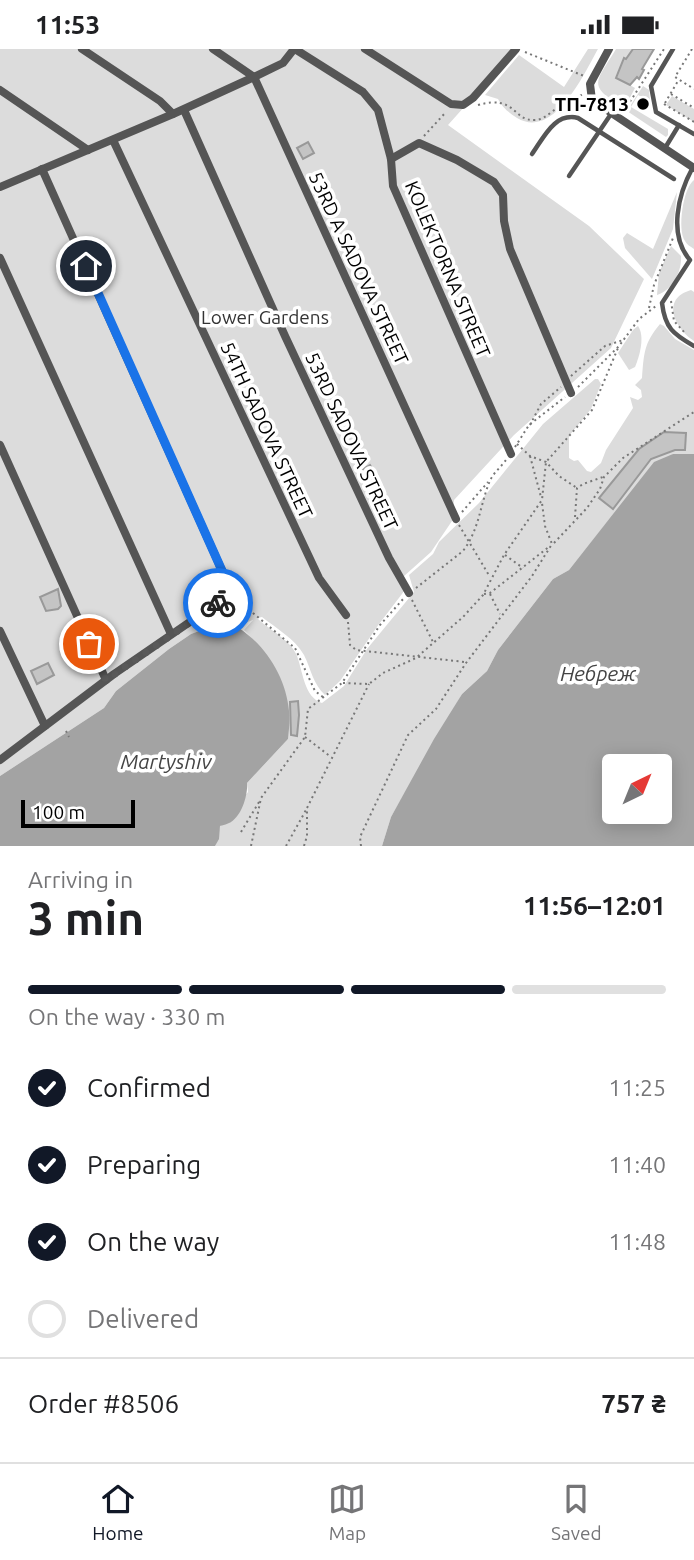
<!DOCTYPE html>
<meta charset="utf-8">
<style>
body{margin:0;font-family:Ubuntu,sans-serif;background:#f2f2f2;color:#202124;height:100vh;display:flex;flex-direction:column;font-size:26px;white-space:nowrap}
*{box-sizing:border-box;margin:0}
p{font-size:23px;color:#757577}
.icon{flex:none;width:38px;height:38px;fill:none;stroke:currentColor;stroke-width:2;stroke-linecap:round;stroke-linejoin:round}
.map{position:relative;height:797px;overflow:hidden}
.panel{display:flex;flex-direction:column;background:#fff;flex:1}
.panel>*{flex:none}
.needle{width:46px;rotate:43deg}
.tools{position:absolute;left:602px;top:705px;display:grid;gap:14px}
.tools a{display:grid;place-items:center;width:70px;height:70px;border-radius:7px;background:#fff;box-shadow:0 4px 18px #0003;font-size:35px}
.scale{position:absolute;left:21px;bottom:18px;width:114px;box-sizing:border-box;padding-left:7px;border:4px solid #000;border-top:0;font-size:19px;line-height:24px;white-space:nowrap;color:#000;-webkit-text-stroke:5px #fff;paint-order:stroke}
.pin{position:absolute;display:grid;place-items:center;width:60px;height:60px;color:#fff;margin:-30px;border:4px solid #fff;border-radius:50%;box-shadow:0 2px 7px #0007}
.courier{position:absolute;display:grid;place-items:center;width:70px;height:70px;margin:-35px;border:5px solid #1a73e8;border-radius:50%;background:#fff;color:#222;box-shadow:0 2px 9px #0007}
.summary em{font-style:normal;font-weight:700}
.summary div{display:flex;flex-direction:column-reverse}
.summary{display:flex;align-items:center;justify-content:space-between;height:119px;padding:0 28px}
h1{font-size:46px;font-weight:700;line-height:52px}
.bar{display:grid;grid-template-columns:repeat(4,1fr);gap:10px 7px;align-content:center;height:84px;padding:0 28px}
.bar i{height:9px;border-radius:5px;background:#e0e0e0}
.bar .selected{background:#111827}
.bar p{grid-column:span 4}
.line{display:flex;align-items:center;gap:18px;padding:0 28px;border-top:2px solid #e0e0e0}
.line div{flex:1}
ol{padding:0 28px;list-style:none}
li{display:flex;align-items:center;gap:21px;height:77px}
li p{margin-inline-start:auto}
li .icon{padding:7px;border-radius:50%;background:#111827;color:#fff;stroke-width:4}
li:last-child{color:#757577}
li i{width:38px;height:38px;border:4px solid #e0e0e0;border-radius:50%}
.status{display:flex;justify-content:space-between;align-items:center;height:49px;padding:0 35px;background:#fff;direction:ltr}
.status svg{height:19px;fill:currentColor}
.dock{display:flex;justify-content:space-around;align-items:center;height:98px;border-top:2px solid #e0e0e0;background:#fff;font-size:19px;color:#757577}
.dock a{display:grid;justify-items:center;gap:4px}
.dock .selected{color:#111827}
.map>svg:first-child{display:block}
</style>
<div class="status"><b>11:53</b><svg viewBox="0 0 49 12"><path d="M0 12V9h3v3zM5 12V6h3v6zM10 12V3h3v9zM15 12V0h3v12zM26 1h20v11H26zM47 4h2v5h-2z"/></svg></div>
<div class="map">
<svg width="694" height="797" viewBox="0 0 694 797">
<rect width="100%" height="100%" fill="#fff"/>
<g fill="#dcdcdc">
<path d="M0 0H516L448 76 589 177 644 230 611 299 514 386 454 451 452 472 431 503 403 528 405 541 379 575 340 632 325 646C313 635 311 620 304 606 295 590 276 579 262 568L257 569C268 580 291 591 297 607 303 623 304 648 322 654L344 637 367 600 414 543 409 526 433 505 439 493 479 454 543 375 595 330H598L601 335 591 360 569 387V409L574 412 578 411 587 422 591 423 601 414 606 401 633 359 630 348 638 351 642 348 641 341 635 336 642 329C644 304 644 294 660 275L664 277 675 290 694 301V405H673L608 472 569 521 553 530 498 601 487 622 462 645 391 768 382 797H215L220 777 248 743 247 734 288 690C291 640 278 617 244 581L253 571 236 577 226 572 191 585 169 600 116 642 104 659 0 727Z"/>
<path d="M588 0H598C584 25 554 91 517 69 508 63 503 59 498 50L485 46 519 6 564 38Z"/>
<path d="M616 0H633L626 10H623L616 28 635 39 624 60C587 35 595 35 616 0Z"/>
<path d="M643 37 649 41 650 52 638 46 631 58 668 80V86L666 88 627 62Z"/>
<path d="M672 47 694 60V73L666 56Z"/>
<path d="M694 131V200C690 197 687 196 685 192 677 181 683 139 694 131Z"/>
<path d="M677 143 673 180 652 230 625 199 623 189 627 184 653 200Z"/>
<path d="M671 197 681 207C682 223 672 241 657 246L659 224Z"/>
<path d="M691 241 694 243V292C675 280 660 250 691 241Z"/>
<path d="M638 277C645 287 640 306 635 318L629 321 618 304 633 281Z"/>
</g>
<g fill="#a3a3a3" fill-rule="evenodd">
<path d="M673 405H694V797H382L391 768 434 690 462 645 487 622 498 601 553 530 569 521 654 413ZM614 718H660V763H614Z"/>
<path d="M226 572C260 587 286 625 289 662 290 671 289 681 288 690L247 734C248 746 242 766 231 773 230 774 221 777 220 777L219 790 215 797H0V727L104 659 116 642 169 600 191 585Z"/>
</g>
<g fill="#c4c4c4" stroke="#999" stroke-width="2">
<path d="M633 0H654L642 20 644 21 639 30 637 28 630 36 616 29 624 9 626 10Z"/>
<path d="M308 93 314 104 303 110 297 99Z"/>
<path d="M664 383 686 384 685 401H675L651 410 613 460 599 449 639 400Z"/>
<path d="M370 416 378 431 365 438 357 423Z"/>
<path d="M58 540 61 557 58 560 46 562 40 548Z"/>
<path d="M48 614 54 626 37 635 31 622Z"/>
<path d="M298 652 299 666 297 687 291 686 290 653Z"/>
</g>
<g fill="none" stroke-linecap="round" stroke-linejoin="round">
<g stroke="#777" stroke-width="2" stroke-dasharray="2 3.5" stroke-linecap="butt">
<path d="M692 0 675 28 694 40"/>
<path d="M525 3 584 27"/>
<path d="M671 45 694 59"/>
<path d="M665 54 678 32"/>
<path d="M664 55 694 73"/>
<path d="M478 56C517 45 512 73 536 71 547 70 560 55 569 48L574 49 584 45"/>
<path d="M624 62 664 0"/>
<path d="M424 87 446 63"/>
<path d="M671 252 674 272 685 284"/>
<path d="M649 259 654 236 673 189"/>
<path d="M571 327 605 297 623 291"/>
<path d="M578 338 619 297 639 270 656 257"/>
<path d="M530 376 541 355 561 338"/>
<path d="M517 395 530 407 546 413 559 427 577 439"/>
<path d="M515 398 529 376 565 348"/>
<path d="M530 407 541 448"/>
<path d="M462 463 488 433"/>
<path d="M575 468 577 439 583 435 603 428"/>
<path d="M459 476 490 528"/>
<path d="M554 494 587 459 600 440 604 428 623 409 694 363"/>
<path d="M505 506 523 519"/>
<path d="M416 539 463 502C479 481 480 457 489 434 492 425 501 418 506 411"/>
<path d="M484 545 490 544 550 497"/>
<path d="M490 545 500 565"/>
<path d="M236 550 295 599 315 642 323 648"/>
<path d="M412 551 433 593"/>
<path d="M348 573 350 596 356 601 465 613"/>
<path d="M232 582 236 577"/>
<path d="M343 634 369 635 383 624 416 609 463 568 483 546 504 506 542 451 546 413 592 361 618 299"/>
<path d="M66 682 69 688"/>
<path d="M305 688 331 708"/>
<path d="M241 783 259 753"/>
<path d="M251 797 261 749 305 688 308 660 342 634 380 576 404 549"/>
<path d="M286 797 306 761"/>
<path d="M304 797 307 787V759L369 635"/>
<path d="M361 797 360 788 408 686 436 660 466 614 532 527 552 495 545 477 542 454"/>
</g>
<g stroke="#555" stroke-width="4.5">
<path d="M673 0 651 37 656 63 694 85"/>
<path d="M665 99 679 76"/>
<path d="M532 105C544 88 555 63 578 69L674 130"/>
<path d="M693 118C678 145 668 186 690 211L662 254C665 279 673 285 694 297"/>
<path d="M569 127 611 65"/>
</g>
<g stroke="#555" stroke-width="8">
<path d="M82 0 160 52 173 65"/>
<path d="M213 0 254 28 456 470"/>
<path d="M295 0 363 43 378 61 391 110 393 137 511 405"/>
<path d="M365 0 451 55 463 56 473 49 516 0"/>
<path d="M609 0 590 35 592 51 694 119"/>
<path d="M0 41 88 101"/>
<path d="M184 61 285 287 389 509 409 544"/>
<path d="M113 91 319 529 346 566"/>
<path d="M391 110 419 94 457 111 494 133 503 146 504 172 510 200 571 344"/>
<path d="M0 138 173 65 254 28 283 14 294 0"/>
<path d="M0 209 171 585"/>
<path d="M0 396 106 631"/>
<path d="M0 582 45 677"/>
<path d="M0 711 114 625 232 544 42 120"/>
</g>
</g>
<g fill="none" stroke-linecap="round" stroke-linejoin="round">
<path stroke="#595959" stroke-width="7" stroke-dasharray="0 12.6" d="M89 595 106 631 218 554"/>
<path stroke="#1a73e8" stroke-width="9" d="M86 217 232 544 218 554"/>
</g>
<circle fill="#000" stroke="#fff" stroke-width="2.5" cx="643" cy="55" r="7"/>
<g text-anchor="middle" stroke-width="7" stroke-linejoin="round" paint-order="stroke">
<g font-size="19" font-weight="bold" fill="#000" stroke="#fff" text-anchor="end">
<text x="629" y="62">ТП-7813</text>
</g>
<g font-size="19" fill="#000" stroke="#fff">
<text transform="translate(359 219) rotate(65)" y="7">53RD A SADOVA STREET</text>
<text transform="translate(448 220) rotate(67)" y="7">KOLEKTORNA STREET</text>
<text transform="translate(267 381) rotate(65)" y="7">54TH SADOVA STREET</text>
<text transform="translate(352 392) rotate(65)" y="7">53RD SADOVA STREET</text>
</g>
<g font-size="19" fill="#333" stroke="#fff">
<text x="265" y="275">Lower Gardens</text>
</g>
<g font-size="21" font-style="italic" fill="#444" stroke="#fff">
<text x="598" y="632">Небреж</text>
<text x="166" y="720">Martyshiv</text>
</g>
</g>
</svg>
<div class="tools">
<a><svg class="needle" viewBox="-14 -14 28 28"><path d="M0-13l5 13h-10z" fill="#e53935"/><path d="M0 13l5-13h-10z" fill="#757577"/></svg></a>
</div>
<div class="scale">100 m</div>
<div class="pin" style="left:89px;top:595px;background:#ea580c"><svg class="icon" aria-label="bag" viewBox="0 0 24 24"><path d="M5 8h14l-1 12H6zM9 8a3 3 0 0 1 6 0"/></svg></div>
<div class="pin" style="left:86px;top:217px;background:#1f2937"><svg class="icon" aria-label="home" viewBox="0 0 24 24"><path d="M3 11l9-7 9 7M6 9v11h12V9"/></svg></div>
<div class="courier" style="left:218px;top:554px"><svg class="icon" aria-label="bike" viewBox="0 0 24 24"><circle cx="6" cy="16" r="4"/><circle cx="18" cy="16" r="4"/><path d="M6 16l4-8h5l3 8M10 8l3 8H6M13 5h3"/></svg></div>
</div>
<section class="panel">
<div class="summary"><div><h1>3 min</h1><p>Arriving in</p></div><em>11:56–12:01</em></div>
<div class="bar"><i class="selected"></i><i class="selected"></i><i class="selected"></i><i></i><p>On the way · 330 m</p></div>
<ol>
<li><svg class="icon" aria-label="check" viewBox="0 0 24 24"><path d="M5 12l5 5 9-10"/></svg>Confirmed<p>11:25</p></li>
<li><svg class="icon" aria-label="check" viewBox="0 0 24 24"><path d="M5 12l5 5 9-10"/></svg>Preparing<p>11:40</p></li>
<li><svg class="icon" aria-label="check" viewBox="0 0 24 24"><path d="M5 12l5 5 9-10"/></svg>On the way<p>11:48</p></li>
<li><i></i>Delivered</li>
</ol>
<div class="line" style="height:91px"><div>Order #8506</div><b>757 ₴</b></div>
</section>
<nav class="dock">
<a class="selected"><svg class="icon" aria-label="home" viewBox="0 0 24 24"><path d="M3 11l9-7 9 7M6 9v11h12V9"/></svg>Home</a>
<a><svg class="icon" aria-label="map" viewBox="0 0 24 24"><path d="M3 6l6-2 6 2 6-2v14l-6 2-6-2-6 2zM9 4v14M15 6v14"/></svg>Map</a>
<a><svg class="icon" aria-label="saved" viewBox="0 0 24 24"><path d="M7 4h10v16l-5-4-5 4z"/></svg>Saved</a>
</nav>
